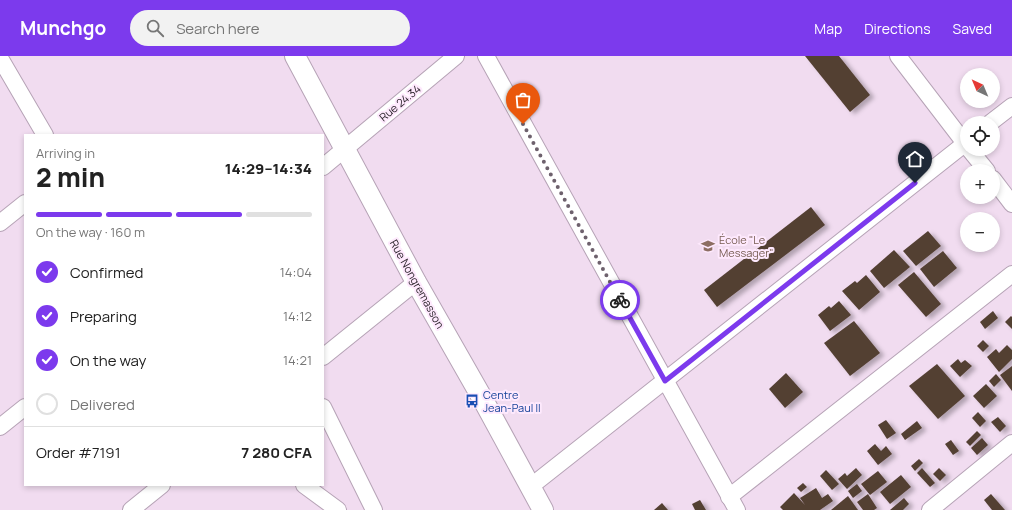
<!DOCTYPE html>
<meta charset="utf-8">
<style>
body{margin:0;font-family:Manrope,sans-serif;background:#f2f2f2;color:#222;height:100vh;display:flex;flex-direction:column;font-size:15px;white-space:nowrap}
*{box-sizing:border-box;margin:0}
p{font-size:13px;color:#767676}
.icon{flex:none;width:22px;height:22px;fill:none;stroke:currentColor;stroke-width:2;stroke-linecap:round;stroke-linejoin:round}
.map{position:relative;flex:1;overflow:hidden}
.side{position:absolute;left:24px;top:78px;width:300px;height:352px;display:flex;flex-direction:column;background:#fff;border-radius:0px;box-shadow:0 2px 6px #0003}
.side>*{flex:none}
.needle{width:26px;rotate:316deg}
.tools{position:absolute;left:960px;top:12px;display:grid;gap:8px}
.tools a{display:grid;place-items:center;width:40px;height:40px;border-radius:50%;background:#fff;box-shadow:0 2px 6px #0003;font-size:20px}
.pin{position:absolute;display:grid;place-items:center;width:34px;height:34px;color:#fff;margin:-41px -17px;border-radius:50% 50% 50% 0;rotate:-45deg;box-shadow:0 0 4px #0007}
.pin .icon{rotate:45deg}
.courier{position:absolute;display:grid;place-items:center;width:40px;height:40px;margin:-20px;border:3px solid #7c3aed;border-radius:50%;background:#fff;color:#222;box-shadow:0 1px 5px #0007}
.summary em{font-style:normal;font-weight:800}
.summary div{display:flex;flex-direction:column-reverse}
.summary{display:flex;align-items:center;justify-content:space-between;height:68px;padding:0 12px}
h1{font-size:26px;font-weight:800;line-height:30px}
.bar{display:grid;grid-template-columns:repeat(4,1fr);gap:6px 4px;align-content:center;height:48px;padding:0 12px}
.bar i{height:5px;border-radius:3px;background:#e0e0e0}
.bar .on{background:#7c3aed}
.bar p{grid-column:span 4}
.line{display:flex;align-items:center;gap:10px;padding:0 12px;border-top:1px solid #e0e0e0}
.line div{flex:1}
ol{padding:0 12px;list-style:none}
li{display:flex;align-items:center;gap:12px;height:44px}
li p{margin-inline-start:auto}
li .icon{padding:4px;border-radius:50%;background:#7c3aed;color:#fff;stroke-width:4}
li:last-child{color:#767676}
li i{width:22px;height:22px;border:2px solid #e0e0e0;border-radius:50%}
header{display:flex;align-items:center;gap:24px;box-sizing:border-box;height:56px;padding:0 20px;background:#7c3aed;color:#fff}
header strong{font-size:19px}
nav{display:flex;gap:22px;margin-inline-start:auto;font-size:14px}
.search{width:280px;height:36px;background:#f2f2f2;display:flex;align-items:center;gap:10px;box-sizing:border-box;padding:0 14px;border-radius:22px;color:#767676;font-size:15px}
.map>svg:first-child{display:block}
</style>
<header>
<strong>Munchgo</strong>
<div class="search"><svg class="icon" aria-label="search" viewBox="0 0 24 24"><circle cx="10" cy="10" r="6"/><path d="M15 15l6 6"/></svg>Search here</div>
<nav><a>Map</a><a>Directions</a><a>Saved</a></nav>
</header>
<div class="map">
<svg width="1012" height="454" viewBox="0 0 1012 454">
<defs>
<filter id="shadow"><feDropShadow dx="4.5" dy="2.5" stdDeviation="2" flood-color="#0004"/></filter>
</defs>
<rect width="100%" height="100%" fill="#f1dcf0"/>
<g fill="#533f33" filter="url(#shadow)">
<path d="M805 0H839L870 39 850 56Z"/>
<path d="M811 151 825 169 717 251 704 234Z"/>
<path d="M928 175 941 190 916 210 903 195Z"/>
<path d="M894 194 910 211 884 232 870 215Z"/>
<path d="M943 195 957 212 934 231 920 213Z"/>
<path d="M914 216 941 248 926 261 898 229Z"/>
<path d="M866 219 880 236 859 254 842 235 855 225 857 227Z"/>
<path d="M839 245 851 259 830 275 818 259 829 250 831 252Z"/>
<path d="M993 255 998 262 985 273 980 266Z"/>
<path d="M1011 260 1012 261V273L1005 266Z"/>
<path d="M854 265 880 297 850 320 824 287Z"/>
<path d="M983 284 989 290 983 296 977 290Z"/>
<path d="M1007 289 1012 294V303L999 316 987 301 996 293 999 297Z"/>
<path d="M958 303 961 307 965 304 972 310 960 321 950 310Z"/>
<path d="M937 308 965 340 938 363 909 330Z"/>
<path d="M1012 310V335L1000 319Z"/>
<path d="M786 317 803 336 785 352 769 333Z"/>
<path d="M996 318 1001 324 994 331 989 325Z"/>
<path d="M986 328 997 340 984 352 973 340Z"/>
<path d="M978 356 986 365 980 371 972 362Z"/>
<path d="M998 361 1006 370 1000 376 991 366Z"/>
<path d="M886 364 896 377 887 383 878 369Z"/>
<path d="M917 365 922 372 905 384 901 378Z"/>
<path d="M977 375 981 379 970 390 966 386Z"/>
<path d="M982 382 988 389 977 399 971 392Z"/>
<path d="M951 384 959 395 953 399 945 388Z"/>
<path d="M875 388 881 395 886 390 892 398 878 409 867 395Z"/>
<path d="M919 403 923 407 915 415 911 410Z"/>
<path d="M856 412 862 419 847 433 838 423 845 417 847 420Z"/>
<path d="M922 412 935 427 930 431 917 417Z"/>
<path d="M939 412 946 419 940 425 933 418Z"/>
<path d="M826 414 839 428 832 434 820 420Z"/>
<path d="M878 415 887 426 870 439 861 428Z"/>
<path d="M901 419 911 431 890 448 880 436Z"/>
<path d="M803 427 807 431 801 436 797 432Z"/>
<path d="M857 428 862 435 853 442 848 435Z"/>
<path d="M816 432 822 442 828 438 833 445 820 454H783L780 451 794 437 805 449 800 442Z"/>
<path d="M868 438 877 452 874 454H863L857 446Z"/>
<path d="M991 438 1005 454H992L984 444Z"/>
<path d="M848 440 858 454H831Z"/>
<path d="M904 442 909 448 903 454H890Z"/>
<path d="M700 444 706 454H695L692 448Z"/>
<path d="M662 447 668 454H654Z"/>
</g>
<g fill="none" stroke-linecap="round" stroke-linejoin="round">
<g stroke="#b6a3b6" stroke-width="18">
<g id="minor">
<path d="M486 0 737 454"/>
<path d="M898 0 967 90"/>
<path d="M0 2 45 79"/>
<path d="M990 67 1012 50"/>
<path d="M969 93 987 115"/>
<path d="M323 111 456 0"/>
<path d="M993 123 1012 148"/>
<path d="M0 167 25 147"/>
<path d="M323 301 416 226"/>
<path d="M323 351 374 454"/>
<path d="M0 371 25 351"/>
<path d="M304 429 338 454"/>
<path d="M530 431 967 86"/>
<path d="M729 441 1012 218"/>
<path d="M131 454 162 429"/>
<path d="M930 454 1012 387"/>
</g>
</g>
<g stroke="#b6a3b6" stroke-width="22">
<path id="tertiary" d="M295 0 416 226 481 340 543 454"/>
</g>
<use href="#minor" stroke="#fff" stroke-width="16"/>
<use href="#tertiary" stroke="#fff" stroke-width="20"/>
</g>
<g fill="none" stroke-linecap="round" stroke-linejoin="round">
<path stroke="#6e616d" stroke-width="4" stroke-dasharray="0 7.2" d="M523 68 620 244"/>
<path stroke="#7c3aed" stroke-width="5" d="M620 244 665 325 915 127"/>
</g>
<defs>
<g id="school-bare" transform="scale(1.08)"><path d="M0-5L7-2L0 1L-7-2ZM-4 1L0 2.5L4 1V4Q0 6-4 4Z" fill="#8d6e63" stroke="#fee9fd" stroke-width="2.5" paint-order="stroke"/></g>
<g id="bus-bare" transform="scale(1.08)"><path d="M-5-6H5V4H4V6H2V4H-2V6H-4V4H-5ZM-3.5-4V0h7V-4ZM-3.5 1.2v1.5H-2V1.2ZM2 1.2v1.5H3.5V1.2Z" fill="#1a4fb4" stroke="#fee9fd" stroke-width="2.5" paint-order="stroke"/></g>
</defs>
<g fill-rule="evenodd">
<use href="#school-bare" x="708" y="190"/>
<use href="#bus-bare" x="472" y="345"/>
</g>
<g text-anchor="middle" stroke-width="4" stroke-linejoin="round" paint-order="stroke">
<g font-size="11" fill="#271f27" stroke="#fee9fd">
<text transform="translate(400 47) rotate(-40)" y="4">Rue 24.34</text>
<text transform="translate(417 228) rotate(61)" y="4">Rue Nongremasson</text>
</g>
<g font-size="11" fill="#785e54" stroke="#fee9fd" text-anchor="start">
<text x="719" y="188">École "Le<tspan x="719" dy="13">Messager"</tspan></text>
</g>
<g font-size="11" fill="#164399" stroke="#fee9fd" text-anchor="start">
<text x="483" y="343">Centre<tspan x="483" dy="13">Jean-Paul II</tspan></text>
</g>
</g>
</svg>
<div class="tools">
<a><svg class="needle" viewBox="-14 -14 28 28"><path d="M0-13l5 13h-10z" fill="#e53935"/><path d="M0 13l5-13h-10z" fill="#767676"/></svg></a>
<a><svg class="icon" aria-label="locate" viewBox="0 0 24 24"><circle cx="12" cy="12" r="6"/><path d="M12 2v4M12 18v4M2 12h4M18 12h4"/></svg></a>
<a>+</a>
<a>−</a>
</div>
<div class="pin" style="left:523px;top:68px;background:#ea580c"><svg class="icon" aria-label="bag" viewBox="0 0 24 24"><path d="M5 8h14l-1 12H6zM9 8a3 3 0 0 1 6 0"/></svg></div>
<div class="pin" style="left:915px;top:127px;background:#1f2937"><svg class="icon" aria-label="home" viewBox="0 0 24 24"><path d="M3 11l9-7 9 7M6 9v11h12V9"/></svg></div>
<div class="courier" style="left:620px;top:244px"><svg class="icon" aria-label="bike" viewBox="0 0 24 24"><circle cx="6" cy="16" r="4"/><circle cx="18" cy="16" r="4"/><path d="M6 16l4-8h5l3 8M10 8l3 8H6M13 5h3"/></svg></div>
<section class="side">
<div class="summary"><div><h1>2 min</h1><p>Arriving in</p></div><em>14:29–14:34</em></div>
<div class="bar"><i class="on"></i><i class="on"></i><i class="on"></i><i></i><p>On the way · 160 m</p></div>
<ol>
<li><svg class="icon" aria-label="check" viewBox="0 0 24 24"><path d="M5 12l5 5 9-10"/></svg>Confirmed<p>14:04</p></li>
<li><svg class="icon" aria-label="check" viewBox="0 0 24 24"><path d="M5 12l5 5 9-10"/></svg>Preparing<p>14:12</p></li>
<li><svg class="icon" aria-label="check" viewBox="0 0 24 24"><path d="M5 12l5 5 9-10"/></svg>On the way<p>14:21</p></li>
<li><i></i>Delivered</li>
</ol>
<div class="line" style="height:52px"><div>Order #7191</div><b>7 280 CFA</b></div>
</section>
</div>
